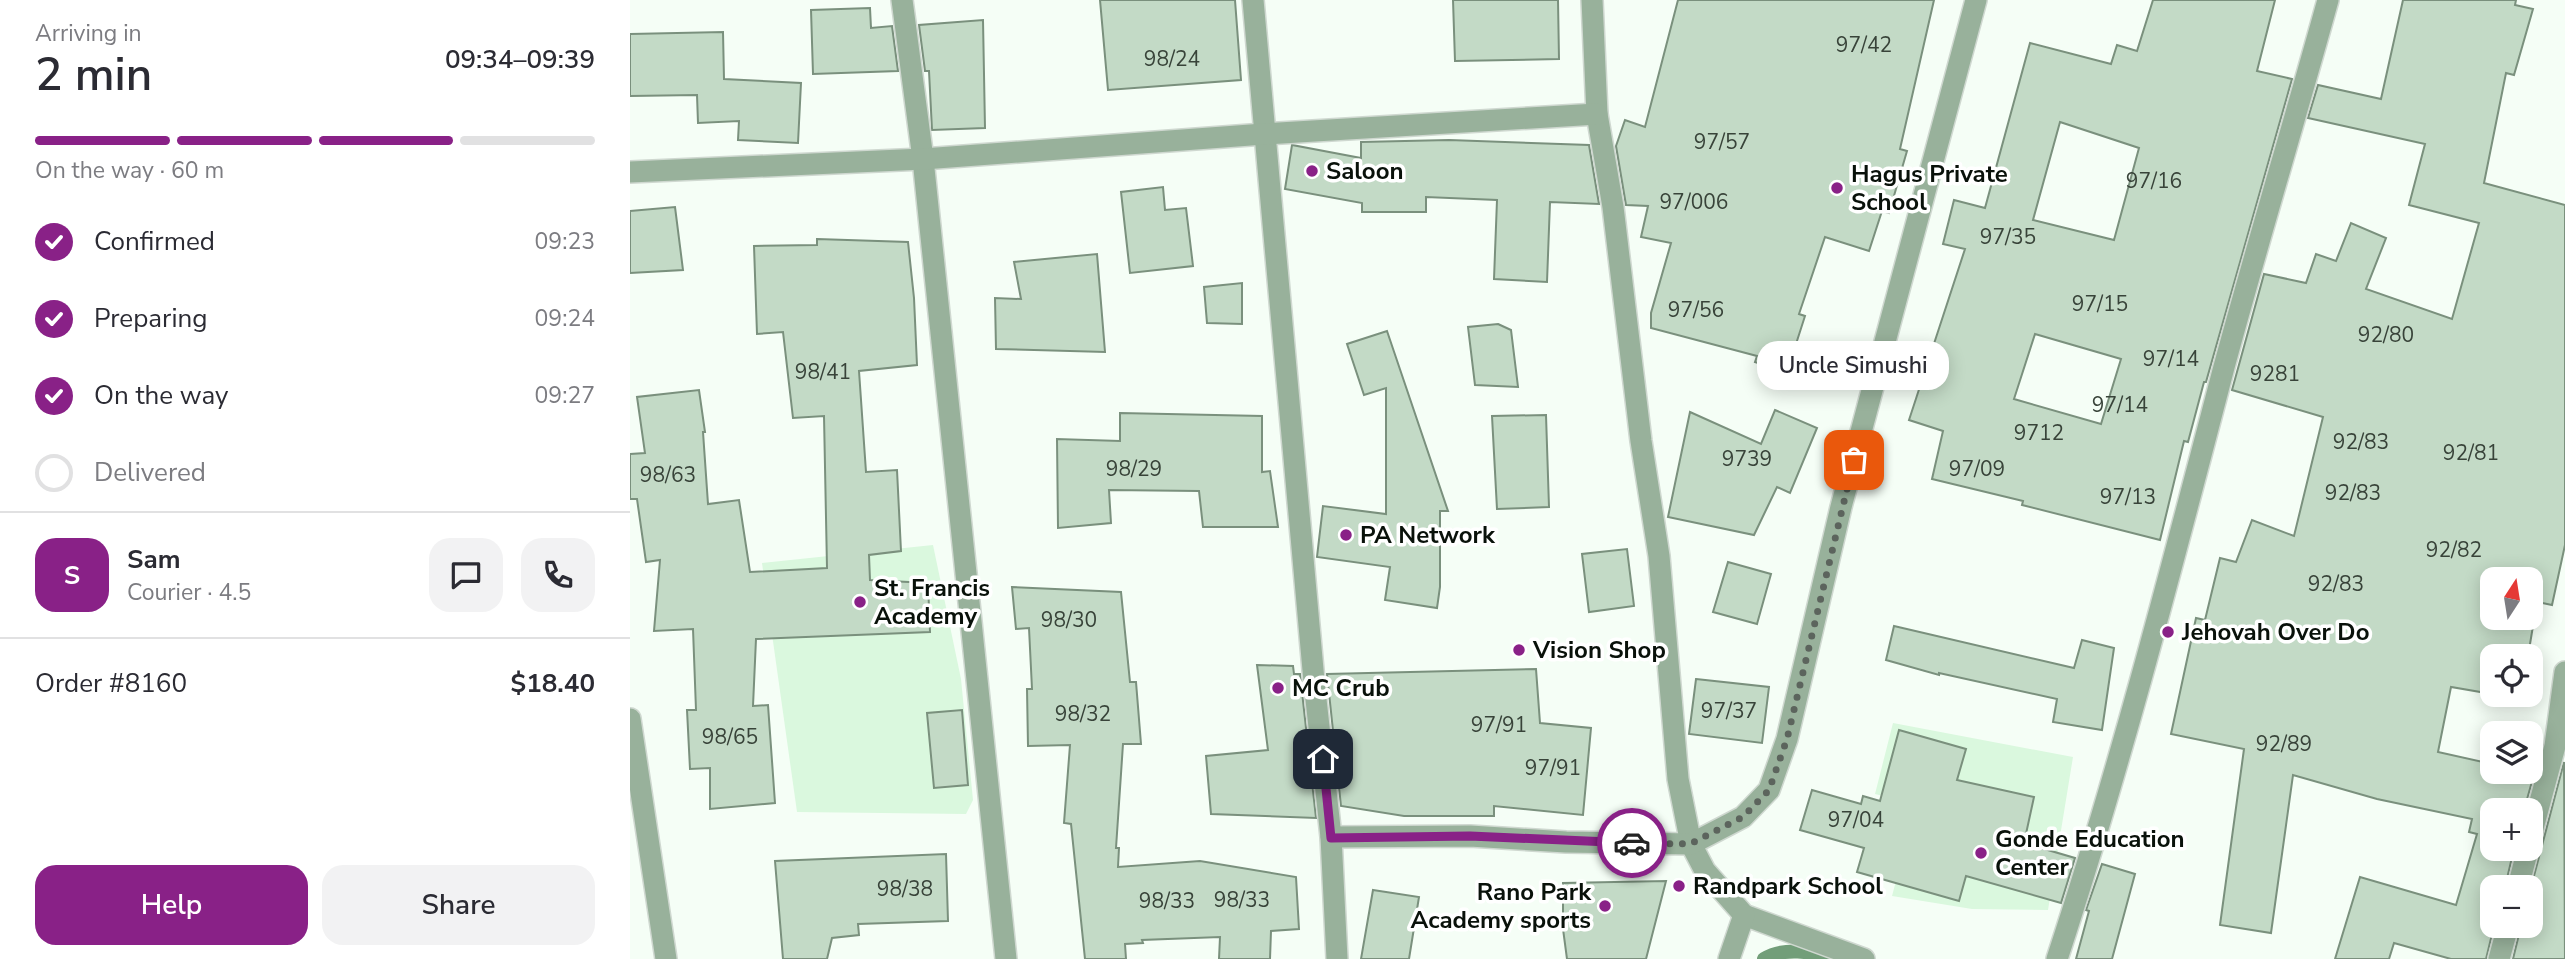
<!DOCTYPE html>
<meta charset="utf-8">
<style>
body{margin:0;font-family:"Nunito Sans",sans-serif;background:#f2f2f3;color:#2b2b33;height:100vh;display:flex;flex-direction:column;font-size:26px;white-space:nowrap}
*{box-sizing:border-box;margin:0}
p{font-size:23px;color:#7c7c81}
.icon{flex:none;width:38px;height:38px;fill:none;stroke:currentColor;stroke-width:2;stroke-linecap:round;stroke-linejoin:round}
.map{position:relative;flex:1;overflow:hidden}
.side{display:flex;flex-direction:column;background:#fff;width:630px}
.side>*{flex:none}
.needle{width:46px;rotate:12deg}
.tools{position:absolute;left:1850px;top:567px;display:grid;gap:14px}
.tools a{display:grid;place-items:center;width:63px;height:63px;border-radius:14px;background:#fff;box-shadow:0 4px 18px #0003;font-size:35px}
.pin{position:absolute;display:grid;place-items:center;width:60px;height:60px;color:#fff;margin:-30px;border-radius:14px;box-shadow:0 4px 10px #0006}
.courier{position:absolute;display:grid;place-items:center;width:70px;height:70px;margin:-35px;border:5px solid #892187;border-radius:50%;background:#fff;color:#222;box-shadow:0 2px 9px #0007}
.bubble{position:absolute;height:49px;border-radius:21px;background:#fff;box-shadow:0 4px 18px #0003;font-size:23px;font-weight:600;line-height:49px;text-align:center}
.headline em{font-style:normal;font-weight:600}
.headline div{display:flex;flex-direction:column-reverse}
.headline{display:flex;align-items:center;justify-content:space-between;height:119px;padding:0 35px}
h1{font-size:46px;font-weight:600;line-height:52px}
.bar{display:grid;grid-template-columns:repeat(4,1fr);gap:10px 7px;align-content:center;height:84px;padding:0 35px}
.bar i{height:9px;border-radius:5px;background:#e1e1e2}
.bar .current{background:#892187}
.bar p{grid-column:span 4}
.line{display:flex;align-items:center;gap:18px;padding:0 35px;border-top:2px solid #e1e1e2}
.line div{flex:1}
.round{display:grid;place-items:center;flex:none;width:74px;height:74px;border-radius:21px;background:#f2f2f3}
ol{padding:0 35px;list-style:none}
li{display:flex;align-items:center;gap:21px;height:77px}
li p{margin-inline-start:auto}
li .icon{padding:7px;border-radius:50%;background:#892187;color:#fff;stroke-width:4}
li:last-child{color:#7c7c81}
li i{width:38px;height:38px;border:4px solid #e1e1e2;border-radius:50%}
.action{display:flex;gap:14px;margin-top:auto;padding:14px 35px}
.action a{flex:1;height:80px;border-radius:21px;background:#892187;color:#fff;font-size:28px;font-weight:600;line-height:80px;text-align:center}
.action a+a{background:#f2f2f3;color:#2b2b33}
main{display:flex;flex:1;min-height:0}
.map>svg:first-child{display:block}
</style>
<main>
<section class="side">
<div class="headline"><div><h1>2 min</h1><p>Arriving in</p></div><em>09:34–09:39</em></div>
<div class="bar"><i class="current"></i><i class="current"></i><i class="current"></i><i></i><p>On the way · 60 m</p></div>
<ol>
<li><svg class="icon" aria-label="check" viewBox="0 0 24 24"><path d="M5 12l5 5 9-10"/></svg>Confirmed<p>09:23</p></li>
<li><svg class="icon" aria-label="check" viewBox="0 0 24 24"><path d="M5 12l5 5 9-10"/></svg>Preparing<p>09:24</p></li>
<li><svg class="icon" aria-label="check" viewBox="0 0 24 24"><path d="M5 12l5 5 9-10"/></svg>On the way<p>09:27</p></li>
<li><i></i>Delivered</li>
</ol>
<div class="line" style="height:126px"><b class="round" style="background:#892187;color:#fff">S</b><div><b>Sam</b><p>Courier · 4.5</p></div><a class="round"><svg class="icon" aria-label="chat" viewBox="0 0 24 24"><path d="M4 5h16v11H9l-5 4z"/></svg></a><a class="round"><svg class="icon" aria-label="phone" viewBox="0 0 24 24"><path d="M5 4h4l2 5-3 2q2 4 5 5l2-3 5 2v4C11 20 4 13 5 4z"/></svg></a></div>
<div class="line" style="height:91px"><div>Order #8160</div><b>$18.40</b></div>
<div class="action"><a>Help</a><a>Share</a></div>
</section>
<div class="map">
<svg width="1935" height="959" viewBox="0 0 1935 959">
<rect width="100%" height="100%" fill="#f5fef6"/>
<g fill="#daf8de">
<path d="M303 545 331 679 343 800 336 814 167 812 132 563Z"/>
<path d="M1263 723 1443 757 1418 910 1342 909 1262 896 1285 809 1303 808 1245 794Z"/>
</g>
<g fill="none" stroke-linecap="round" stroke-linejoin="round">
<path stroke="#729e79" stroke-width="14" d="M1134 959C1154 947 1181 951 1202 959"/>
</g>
<g fill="#c3dac6" stroke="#7a907d" stroke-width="2" fill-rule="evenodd">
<path d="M470 0H605L611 80 478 90Z"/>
<path d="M823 0H928L929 59 825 61Z"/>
<path d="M1048 0H1304L1270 149 1277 151 1259 213 1252 211 1239 251 1195 237 1169 314 1175 316 1157 372 1125 362 1127 356 1021 328V313L1041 243 1011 237 1018 206 996 205 986 146 995 120 1015 127Z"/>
<path d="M1523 0H1645L1627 71 1662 79 1576 382H1574L1558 442 1554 441 1530 540 1392 505 1393 501 1302 479 1313 431 1279 420 1335 249 1313 244 1324 200 1355 208 1400 43 1481 64 1487 45 1507 51ZM1430 122 1509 148 1484 240 1403 220ZM1405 334 1491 359 1471 424 1384 399Z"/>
<path d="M1773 0H1886L1885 5 1903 9 1884 75 1876 73 1854 183 1935 205V545L1922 605 1907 602 1898 656H1862V694L1821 687 1808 752 1862 764V772H1900V750L1910 753 1894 810H1862V849H1884L1875 887H1862V926H1864L1856 959H1821L1764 943 1759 959H1705L1730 877 1826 905 1847 834 1839 832 1842 819 1747 799 1663 775 1641 933 1590 925 1614 749 1541 734 1566 618 1575 620 1590 558 1606 562 1622 520 1664 536 1693 417 1602 390 1634 274 1676 283 1686 254 1706 261 1721 223 1756 238 1736 289 1822 319 1849 223 1779 205 1795 144 1678 118 1688 85 1751 99ZM1862 579H1900V618H1862Z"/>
<path d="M240 8 241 28 262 26 268 71 183 74 181 10Z"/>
<path d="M353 20 355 128 302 130 299 71H295L289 25Z"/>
<path d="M93 32 94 79 171 83 168 143 108 140 109 121 68 123 67 95 0 96V34Z"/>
<path d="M819 140 959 145 969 204 920 202 917 282 864 279 867 200 796 197V212H732V203L655 189 662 145 731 158V142Z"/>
<path d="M533 187 535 210 556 208 563 266 500 273 491 192Z"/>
<path d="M45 207 53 270 0 273V211Z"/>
<path d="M187 239 278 242 284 298 287 365 229 371 236 472 267 470 271 551 239 555 240 580 298 583 300 632 126 639 123 706 138 705 145 803 80 809V768L60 769 57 710H66L63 629 24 631 30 560 16 562 7 499H0V454L15 453 7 397 69 390 75 432H73L78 504 109 500 120 572 197 568 194 416 163 418 153 332 127 334 124 246 187 245Z"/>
<path d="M467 254 475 352 366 349 365 298 391 299 384 262Z"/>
<path d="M612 283V324L577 323 574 287Z"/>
<path d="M868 324 881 330 888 387 845 385 838 327Z"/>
<path d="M757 331 818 511H810V587L807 608 755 600 760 567 687 557 693 506 756 514V388L734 395 717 344Z"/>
<path d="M1145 410 1187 428 1160 493 1147 487 1124 535 1038 517 1060 412 1131 444Z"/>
<path d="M490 413 632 416V472L640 471 648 527H573L569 491 479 490 481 523 428 528 427 439 490 441Z"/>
<path d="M916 415 919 507 867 509 862 416Z"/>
<path d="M997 549 1004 606 959 612 952 554Z"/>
<path d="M1098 562 1141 574 1127 624 1083 612Z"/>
<path d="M382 587 491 592 500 682H506L511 744H493L486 848H489L488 867 570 861 666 877 669 929 641 931 640 959H589L590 937 512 940 513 943 495 944 496 959H455L441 824 434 823 440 745 398 746 397 689H402L399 628 386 629Z"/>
<path d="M1264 626 1444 668 1452 640 1484 648 1472 730 1423 722 1427 699 1309 673V675L1256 660Z"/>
<path d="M627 665 663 666 664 674H670L686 818 581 814 576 756 638 750Z"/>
<path d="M906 669 910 723 961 728 953 815 864 806V816H774L711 806 697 674Z"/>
<path d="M1066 679 1139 687 1132 743 1059 734Z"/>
<path d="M332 710 338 785 304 788 297 713Z"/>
<path d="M1269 730 1336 749 1327 780 1404 797 1394 843 1445 858 1431 903 1336 876 1329 901 1227 872 1234 848 1170 830 1182 790 1231 804 1233 796 1250 801Z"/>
<path d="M1934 762 1935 959H1883L1891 926H1900V891Z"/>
<path d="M316 854 318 921 228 924 229 935 202 938 197 959H153L145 861Z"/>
<path d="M1472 864 1505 874 1482 959H1446L1459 911 1456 910Z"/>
<path d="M1036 881 1016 959H937L933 929V883Z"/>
<path d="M743 890 789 897 779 959H731Z"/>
</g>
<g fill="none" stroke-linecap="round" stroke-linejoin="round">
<g stroke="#cfd8d0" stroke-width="24">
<g id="minor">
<path d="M272 0 293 159 376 959"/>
<path d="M623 0 684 681 701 837 707 959"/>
<path d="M962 0 967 114 983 207 1011 441 1029 556 1048 779 1061 844 1075 871 1114 915 1234 959"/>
<path d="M0 172 293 159 634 134 967 114"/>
<path d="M0 719 36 959"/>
<path d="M701 837 840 836 936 842 1061 844 1113 817 1139 790 1157 739 1211 507 1346 0"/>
<path d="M1900 839 1925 746 1935 672"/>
<path d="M1888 887 1898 849"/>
<path d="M1099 959 1114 915"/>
<path d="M1427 959C1491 764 1542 566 1594 367 1627 245 1664 123 1698 0"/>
<path d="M1869 959 1878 926"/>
</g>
</g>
<use href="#minor" stroke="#98b19b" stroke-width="21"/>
</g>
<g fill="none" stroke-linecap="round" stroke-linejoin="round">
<path stroke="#5c645d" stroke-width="7" stroke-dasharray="0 12.6" d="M1002 843 1060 844 1113 817 1139 790 1157 739 1224 460"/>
<path stroke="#892187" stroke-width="9" d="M693 759 701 838 840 836 1002 843"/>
</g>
<g fill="#892187" stroke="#fff" stroke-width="2.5">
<circle cx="682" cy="171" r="7"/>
<circle cx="1207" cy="188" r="7"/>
<circle cx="716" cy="535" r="7"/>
<circle cx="230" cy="602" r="7"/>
<circle cx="1538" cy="632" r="7"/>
<circle cx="889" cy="650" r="7"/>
<circle cx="648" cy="688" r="7"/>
<circle cx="1351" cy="853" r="7"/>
<circle cx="1049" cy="886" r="7"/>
<circle cx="975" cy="906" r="7"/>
</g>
<g text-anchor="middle" stroke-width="7" stroke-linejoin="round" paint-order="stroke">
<g font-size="21" fill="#384339">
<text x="1234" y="52">97/42</text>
<text x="542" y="66">98/24</text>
<text x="1092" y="149">97/57</text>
<text x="1524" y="188">97/16</text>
<text x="1064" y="209">97/006</text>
<text x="1378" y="244">97/35</text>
<text x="1470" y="311">97/15</text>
<text x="1066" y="317">97/56</text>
<text x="1756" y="342">92/80</text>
<text x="1541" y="366">97/14</text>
<text x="193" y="379">98/41</text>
<text x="1645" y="381">9281</text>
<text x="1490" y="412">97/14</text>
<text x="1409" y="440">9712</text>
<text x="1731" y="449">92/83</text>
<text x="1841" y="460">92/81</text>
<text x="1117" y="466">9739</text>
<text x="504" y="476">98/29</text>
<text x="1347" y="476">97/09</text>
<text x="38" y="482">98/63</text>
<text x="1723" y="500">92/83</text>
<text x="1498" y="504">97/13</text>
<text x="1824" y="557">92/82</text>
<text x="1706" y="591">92/83</text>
<text x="439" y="627">98/30</text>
<text x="1099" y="718">97/37</text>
<text x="453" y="721">98/32</text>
<text x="869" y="732">97/91</text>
<text x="100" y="744">98/65</text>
<text x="1654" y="751">92/89</text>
<text x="923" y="775">97/91</text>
<text x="1226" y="827">97/04</text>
<text x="275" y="896">98/38</text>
<text x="612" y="907">98/33</text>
<text x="537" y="908">98/33</text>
</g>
<g font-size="24" font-weight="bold" fill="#09110a" stroke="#fff" text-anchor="start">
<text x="696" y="179">Saloon</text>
<text x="1221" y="182">Hagus Private<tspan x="1221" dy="28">School</tspan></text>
<text x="730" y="543">PA Network</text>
<text x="244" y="596">St. Francis<tspan x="244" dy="28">Academy</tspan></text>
<text x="1552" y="640">Jehovah Over Do</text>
<text x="903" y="658">Vision Shop</text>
<text x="662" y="696">MC Crub</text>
<text x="1365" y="847">Gonde Education<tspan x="1365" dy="28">Center</tspan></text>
<text x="1063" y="894">Randpark School</text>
<text x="961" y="900" text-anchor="end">Rano Park<tspan x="961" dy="28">Academy sports</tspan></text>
</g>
</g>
</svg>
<div class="tools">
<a><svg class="needle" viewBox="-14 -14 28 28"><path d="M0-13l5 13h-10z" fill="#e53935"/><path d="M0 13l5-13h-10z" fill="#7c7c81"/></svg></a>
<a><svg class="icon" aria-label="locate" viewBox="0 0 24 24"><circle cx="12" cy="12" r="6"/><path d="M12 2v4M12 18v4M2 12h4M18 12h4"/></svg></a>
<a><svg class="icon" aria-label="layers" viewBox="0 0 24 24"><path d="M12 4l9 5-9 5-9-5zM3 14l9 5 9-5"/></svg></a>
<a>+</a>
<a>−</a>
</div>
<div class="pin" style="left:1224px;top:460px;background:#ea580c"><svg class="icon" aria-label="bag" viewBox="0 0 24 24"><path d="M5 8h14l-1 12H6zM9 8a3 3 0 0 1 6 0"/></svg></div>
<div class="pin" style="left:693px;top:759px;background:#1f2937"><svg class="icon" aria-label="home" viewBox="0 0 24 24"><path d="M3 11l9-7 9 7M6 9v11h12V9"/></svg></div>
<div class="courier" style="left:1002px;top:843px"><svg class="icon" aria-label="car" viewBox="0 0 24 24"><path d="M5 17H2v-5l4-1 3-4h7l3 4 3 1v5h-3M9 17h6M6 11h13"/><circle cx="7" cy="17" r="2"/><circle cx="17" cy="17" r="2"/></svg></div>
<div class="bubble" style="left:1127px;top:341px;width:192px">Uncle Simushi</div>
</div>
</main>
